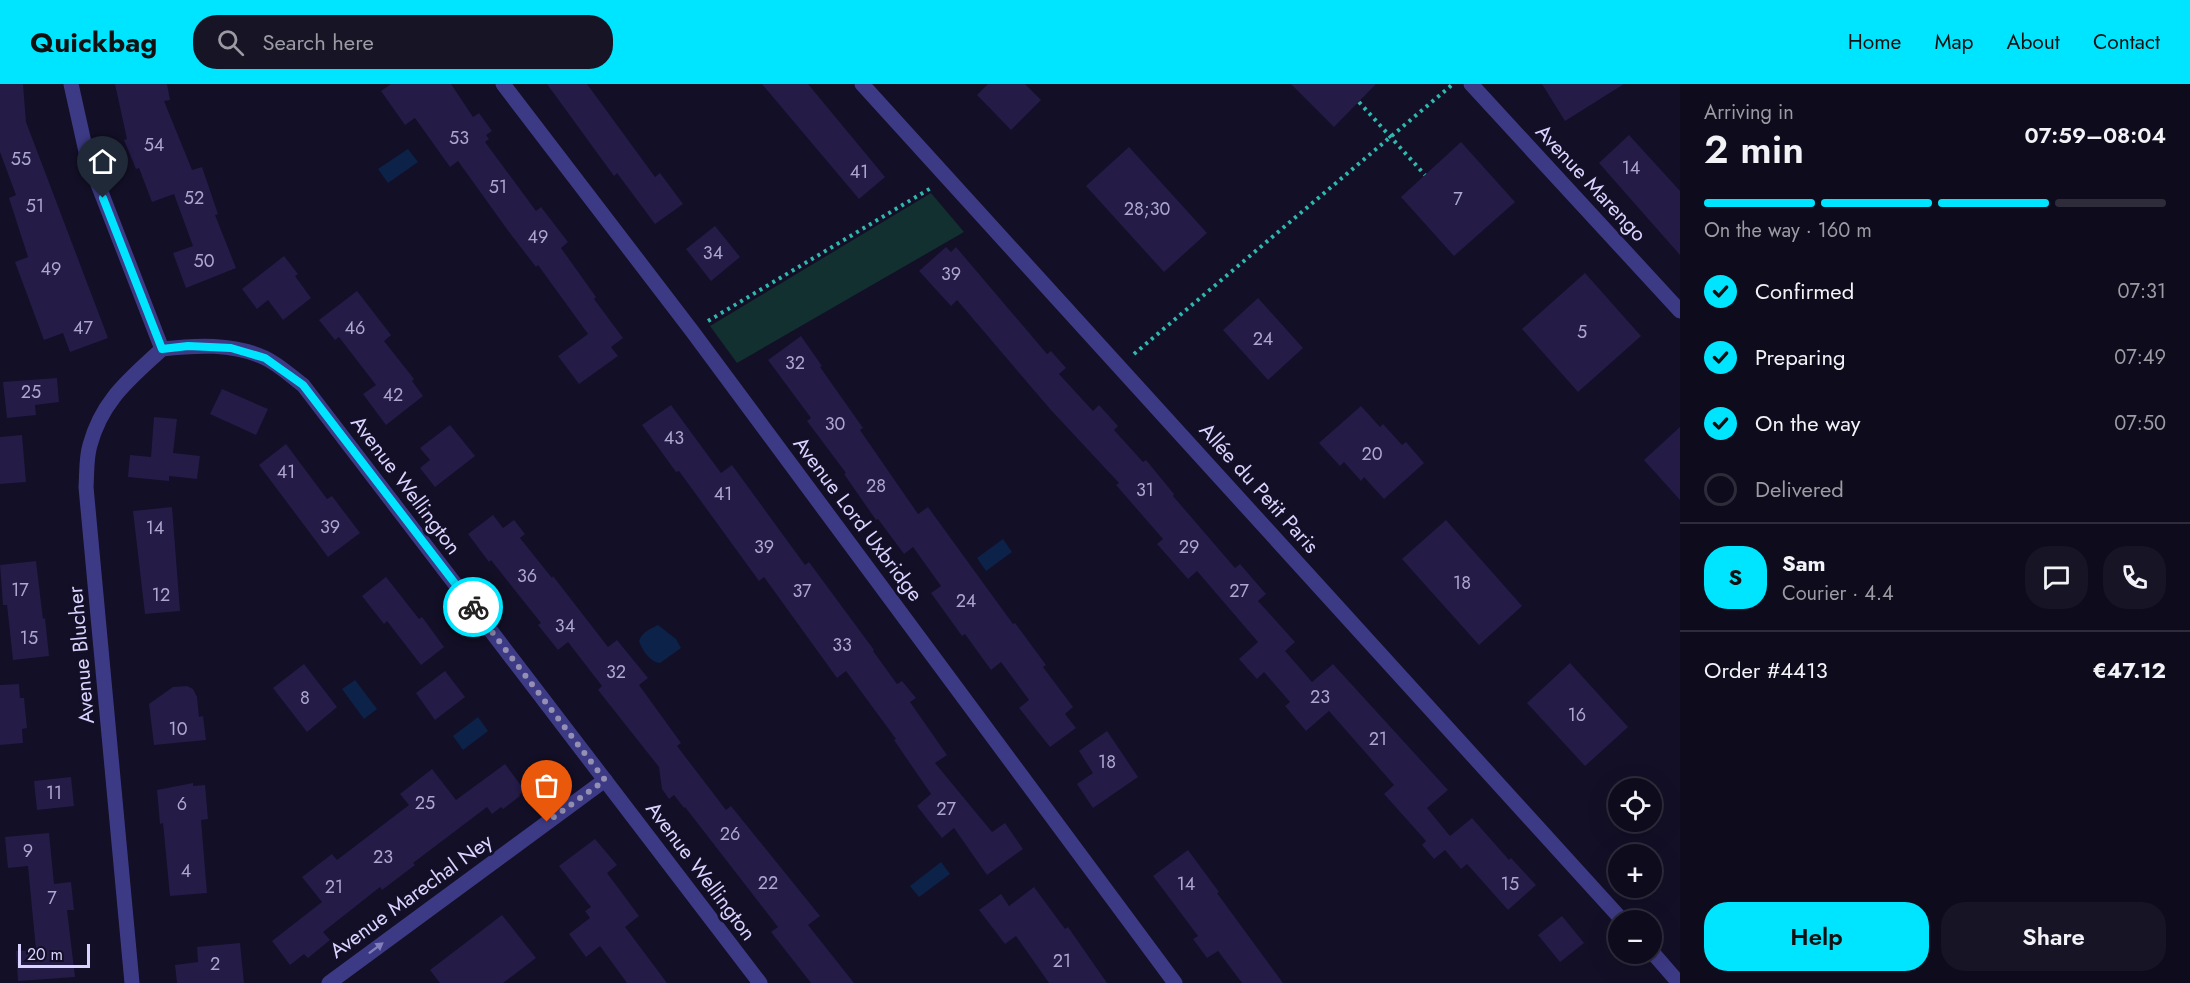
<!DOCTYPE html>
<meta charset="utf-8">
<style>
body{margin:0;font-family:Jost,sans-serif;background:#171425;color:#f1f3f6;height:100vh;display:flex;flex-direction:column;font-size:22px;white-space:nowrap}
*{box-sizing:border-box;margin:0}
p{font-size:20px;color:#9b9ba3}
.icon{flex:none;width:33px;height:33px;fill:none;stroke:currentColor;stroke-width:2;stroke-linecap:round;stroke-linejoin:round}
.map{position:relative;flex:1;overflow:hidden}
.drawer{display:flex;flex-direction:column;background:#0e0b1c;width:510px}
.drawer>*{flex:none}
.controls{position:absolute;left:1608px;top:694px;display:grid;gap:12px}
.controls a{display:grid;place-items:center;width:54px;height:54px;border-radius:50%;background:#0e0b1c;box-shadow:0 6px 24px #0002,0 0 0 2px #2e2b3b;font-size:30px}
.scale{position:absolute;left:18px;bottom:15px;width:72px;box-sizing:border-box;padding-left:6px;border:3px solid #d9d4ff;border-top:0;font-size:16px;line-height:21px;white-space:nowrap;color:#d9d4ff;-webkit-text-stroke:4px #130f26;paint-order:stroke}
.pin{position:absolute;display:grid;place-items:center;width:51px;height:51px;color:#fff;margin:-62px -26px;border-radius:50% 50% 50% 0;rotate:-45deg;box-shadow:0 0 6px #0007}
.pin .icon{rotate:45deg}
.courier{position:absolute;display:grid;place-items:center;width:60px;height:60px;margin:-30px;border:4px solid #00e5ff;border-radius:50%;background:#fff;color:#222;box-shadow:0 2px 8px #0007}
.headline em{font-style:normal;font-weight:600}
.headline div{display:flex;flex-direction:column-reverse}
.headline{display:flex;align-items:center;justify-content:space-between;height:102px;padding:0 24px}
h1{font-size:39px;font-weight:600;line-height:45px}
.bar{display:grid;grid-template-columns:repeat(4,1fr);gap:9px 6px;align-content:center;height:72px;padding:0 24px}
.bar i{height:8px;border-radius:4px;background:#2e2b3b}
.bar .on{background:#00e5ff}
.bar p{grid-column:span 4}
.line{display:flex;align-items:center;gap:15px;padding:0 24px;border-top:2px solid #2e2b3b}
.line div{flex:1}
.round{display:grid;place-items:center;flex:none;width:63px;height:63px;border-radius:24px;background:#171425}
ol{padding:0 24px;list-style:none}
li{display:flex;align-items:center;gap:18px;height:66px}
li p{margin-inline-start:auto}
li .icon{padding:6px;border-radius:50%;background:#00e5ff;color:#111;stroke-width:4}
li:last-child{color:#9b9ba3}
li i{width:33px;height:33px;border:3px solid #2e2b3b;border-radius:50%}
.cta{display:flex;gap:12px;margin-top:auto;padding:12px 24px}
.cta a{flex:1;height:69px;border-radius:24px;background:#00e5ff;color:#111;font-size:24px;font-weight:600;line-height:69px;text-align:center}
.cta a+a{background:#171425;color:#f1f3f6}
header{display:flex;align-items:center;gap:36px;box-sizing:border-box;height:84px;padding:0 30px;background:#00e5ff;color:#111}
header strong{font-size:28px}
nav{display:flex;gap:33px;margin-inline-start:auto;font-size:21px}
.search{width:420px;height:54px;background:#171425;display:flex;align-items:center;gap:15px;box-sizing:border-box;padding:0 21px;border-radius:24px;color:#9b9ba3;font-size:22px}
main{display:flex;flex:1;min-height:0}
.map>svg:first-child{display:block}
</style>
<header>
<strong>Quickbag</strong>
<div class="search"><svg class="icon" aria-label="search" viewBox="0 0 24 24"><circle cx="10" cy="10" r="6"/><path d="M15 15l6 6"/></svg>Search here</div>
<nav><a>Home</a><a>Map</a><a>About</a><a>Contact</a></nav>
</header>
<main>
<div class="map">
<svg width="1680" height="899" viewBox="0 0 1680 899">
<rect width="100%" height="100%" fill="#130f26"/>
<path fill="#12302f" d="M931 109 964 148 737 279 710 242Z"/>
<g fill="#0c2248">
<path d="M408 65 418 78 388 99 378 85Z"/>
<path d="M1003 455 1012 468 986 487 977 474Z"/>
<path d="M658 541 676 555 681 564 660 579C650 578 642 566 639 557 642 548 650 545 658 541Z"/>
<path d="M355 596 377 625 364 635 342 605Z"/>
<path d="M478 633 488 647 463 666 453 652Z"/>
<path d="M941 778 950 790 919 813 910 802Z"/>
</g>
<g fill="#241b47">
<path d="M0 0H23L26 38 108 254 70 268 63 249 44 256 15 178 28 173 9 114 16 111 0 68Z"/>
<path d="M115 0H167L170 16 164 17 192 86 202 83 218 130 215 131 236 184 186 204 173 169 193 162 174 110 152 118 139 84 136 85 124 56 127 55Z"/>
<path d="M391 0H451L473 33 479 29 492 47 486 51 489 55 485 58 536 127 541 123 568 158 561 164 596 213 594 215 623 254 611 263 618 272 579 300 558 272 588 250 538 181 536 183 509 148 458 77 450 83 415 34 405 41 381 7Z"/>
<path d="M547 0H587L655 93 660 89 683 120 655 140 617 89 614 92Z"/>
<path d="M762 0H808L885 93 859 115Z"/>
<path d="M988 0H1025L1041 16 1011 46 977 11Z"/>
<path d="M1291 0H1376L1334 43Z"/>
<path d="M1542 0H1624L1565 37Z"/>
<path d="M1629 51 1680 107V171L1599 79Z"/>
<path d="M1461 58 1515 118 1454 172 1401 113Z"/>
<path d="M1129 63 1207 149 1164 188 1086 102Z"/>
<path d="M715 142 740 173 711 197 686 165Z"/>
<path d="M946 163 951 168 956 163 1047 270 1051 267 1066 284 1059 290 1093 327 1099 321 1118 342 1114 346 1143 378 1146 376 1174 410 1173 412 1235 484 1240 480 1266 510 1258 517 1295 558 1285 567 1312 598 1333 580 1448 706 1427 724 1450 752 1472 734 1509 776 1511 774 1536 801 1508 826 1467 780 1461 785 1445 766 1434 775 1422 761 1426 757 1384 710 1394 701 1329 627 1306 647 1285 622 1290 618 1264 588 1257 595 1239 575 1258 558 1197 487 1188 495 1157 460 1163 455 1116 401 1119 399 1050 325 957 216 951 222 919 187Z"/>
<path d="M284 172 298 190 295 192 311 214 283 236 268 216 257 225 242 205Z"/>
<path d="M1585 189 1641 252 1578 308 1522 245Z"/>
<path d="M357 207 391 251 384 257 414 295 412 297 423 312 386 341 363 310 376 301 339 253 335 256 319 236Z"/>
<path d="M1258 214 1303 264 1268 296 1223 246Z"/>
<path d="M801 252 822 282 820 283 863 344 860 346 918 430 928 423 1013 540 1015 539 1046 581 1043 583 1073 623 1065 630 1076 644 1050 663 1019 624 1029 616 1001 578 991 586 965 550 962 552 931 509 941 502 913 463 904 470 878 435 876 436 844 390 846 389 807 337 811 334 768 276Z"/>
<path d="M57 294 59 318 35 321 36 331 7 334 3 298Z"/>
<path d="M222 305 268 325 256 351 210 330Z"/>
<path d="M671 321 721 389 732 381 805 481 809 478 874 566 873 567 897 600 902 597 916 614 910 618 947 671 935 679 992 748 1005 739 1023 765 987 791 954 744 942 754 917 722 931 710 894 656 896 655 846 587 837 594 764 493 759 497 679 387 676 388 642 341Z"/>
<path d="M1361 322 1380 343 1383 340 1402 361 1406 358 1424 379 1384 415 1364 393 1361 397 1344 378 1340 382 1319 359Z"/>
<path d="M154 333 177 335 173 369 200 372 197 395 169 392V397L128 393 130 371 151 373Z"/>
<path d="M450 341 475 372 435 403 420 384 430 376 420 364Z"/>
<path d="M1680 343V416L1644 376Z"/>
<path d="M22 351 26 398 0 400V353Z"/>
<path d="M286 360 327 415 332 412 360 449 328 473 259 381Z"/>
<path d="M172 423 180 527 145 530 133 427Z"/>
<path d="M493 431 503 444 514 436 525 450 520 454 552 494 553 492 608 563 617 556 648 594 639 601 681 659 677 662 726 726 731 722 820 832 808 841 854 899H811L771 848 778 843 685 723 684 724 674 711 669 715 662 705 659 683 598 606 602 602 568 558 558 566 538 541 541 539 491 476 489 478 468 450Z"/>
<path d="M1446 436 1522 522 1479 561 1402 475Z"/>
<path d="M36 477 43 535 45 534 49 572 13 576 7 521H3L0 481Z"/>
<path d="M386 493 419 535 422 533 444 563 421 581 387 537 384 540 362 512Z"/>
<path d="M1570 579 1628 643 1585 682 1527 619Z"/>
<path d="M304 580 337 623 307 648 273 604Z"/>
<path d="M445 587 465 613 435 636 416 609Z"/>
<path d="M19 600 20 614H24L27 644 22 645 23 659 0 661V601Z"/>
<path d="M187 602 193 605 197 613 199 633 203 632 206 656 154 661 149 620 173 603Z"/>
<path d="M1107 647 1138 693 1093 724 1077 700 1093 689 1079 667Z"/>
<path d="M505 680 525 707 519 711 520 712 503 725 501 723 492 730 487 723 413 779 415 781 382 806 380 803 323 848 330 856 308 874 304 870 290 881 272 857 322 818 302 793 332 770 337 776 409 721 400 710 432 685 456 716Z"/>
<path d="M71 693 74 722 37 726 34 697Z"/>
<path d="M193 699V702L205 701 208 735 201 736 207 809 170 812 163 739 160 740 157 706Z"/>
<path d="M49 749 54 800 71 798 74 826H67L75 893 18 897 16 867 36 866 28 782 8 784 5 753Z"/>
<path d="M595 755 617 781 607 789 639 832 625 843 667 899H627L600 862 586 873 569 850 590 834 585 827 591 823 559 782Z"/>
<path d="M1188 766 1219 808 1217 809 1283 899H1242L1218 867 1207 874 1193 855 1198 852 1153 792Z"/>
<path d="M1034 803 1065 845 1068 843 1107 899H1049L1016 852 1005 860 979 826 1001 810 1009 822Z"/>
<path d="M502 831 536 874 503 899H440L430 886Z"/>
<path d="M1562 832 1584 859 1560 878 1538 851Z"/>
<path d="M240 859 244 899H177L175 881 198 878 197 863Z"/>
</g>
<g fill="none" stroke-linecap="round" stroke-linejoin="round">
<g stroke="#2fb8b0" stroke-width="4" stroke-dasharray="3 4.5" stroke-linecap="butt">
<path d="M1359 18 1425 91"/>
<path d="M708 237 931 104"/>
<path d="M1134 270 1453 0"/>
<path d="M1652 843 1657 849"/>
</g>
<g stroke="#3d3a85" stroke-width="15">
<path d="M71 0 87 72 162 265"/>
<path d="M503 0 692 247 1175 899"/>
<path d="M862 0 1623 837"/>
<path d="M1471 0 1680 227"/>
<path d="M162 265C196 261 233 259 265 274 278 280 291 292 303 301L760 899"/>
<path d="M1652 868 1679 899"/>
<path d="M132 899 86 403C87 389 86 374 90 361 102 316 130 295 162 265"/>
<path d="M329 899 605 696"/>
</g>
</g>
<defs><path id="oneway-solid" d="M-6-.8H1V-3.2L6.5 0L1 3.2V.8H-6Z" transform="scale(1.5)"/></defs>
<use fill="#837fbc" href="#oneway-solid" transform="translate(376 864) rotate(-37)"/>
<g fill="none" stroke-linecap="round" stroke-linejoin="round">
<path stroke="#948fb3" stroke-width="6" stroke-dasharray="0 10.8" d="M473 523 605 696 547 738"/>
<path stroke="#00e5ff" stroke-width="8" d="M103 114 162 265 188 262 231 264 265 274 303 301 473 523"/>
</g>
<g text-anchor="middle" stroke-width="6" stroke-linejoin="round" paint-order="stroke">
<g font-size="18" fill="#aca6d1">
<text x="459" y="60">53</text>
<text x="154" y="67">54</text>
<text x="21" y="81">55</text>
<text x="1631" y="90">14</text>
<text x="859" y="94">41</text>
<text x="498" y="109">51</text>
<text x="194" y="120">52</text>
<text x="1458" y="121">7</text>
<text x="35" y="128">51</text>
<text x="1147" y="131">28;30</text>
<text x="538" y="159">49</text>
<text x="713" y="175">34</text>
<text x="204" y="183">50</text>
<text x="51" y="191">49</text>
<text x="951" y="196">39</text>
<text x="83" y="250">47</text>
<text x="355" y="250">46</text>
<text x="1582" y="254">5</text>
<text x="1263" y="261">24</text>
<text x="795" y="285">32</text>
<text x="31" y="314">25</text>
<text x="393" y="317">42</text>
<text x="835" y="346">30</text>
<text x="674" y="360">43</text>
<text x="1372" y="376">20</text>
<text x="286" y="394">41</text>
<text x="876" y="408">28</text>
<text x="1145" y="412">31</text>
<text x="723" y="416">41</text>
<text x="330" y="449">39</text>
<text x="155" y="450">14</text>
<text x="764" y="469">39</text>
<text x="1189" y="469">29</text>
<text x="527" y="498">36</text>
<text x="1462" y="505">18</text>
<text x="20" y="512">17</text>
<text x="802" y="513">37</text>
<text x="1239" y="513">27</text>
<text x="161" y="517">12</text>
<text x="966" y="523">24</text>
<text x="565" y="548">34</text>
<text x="29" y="560">15</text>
<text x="842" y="567">33</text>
<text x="616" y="594">32</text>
<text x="1320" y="619">23</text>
<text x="305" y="620">8</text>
<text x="1577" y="637">16</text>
<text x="178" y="651">10</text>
<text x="1378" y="661">21</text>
<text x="1107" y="684">18</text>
<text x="54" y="715">11</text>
<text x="425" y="725">25</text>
<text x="182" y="726">6</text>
<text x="946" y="731">27</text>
<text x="730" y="756">26</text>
<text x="28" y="773">9</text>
<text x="383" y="779">23</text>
<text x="186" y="793">4</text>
<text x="768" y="805">22</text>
<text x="1186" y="806">14</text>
<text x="1510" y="806">15</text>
<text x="334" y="809">21</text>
<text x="52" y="820">7</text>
<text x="1062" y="883">21</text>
<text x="215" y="886">2</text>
</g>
<g font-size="21" fill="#d9d4ff" stroke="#130f26">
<text transform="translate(1591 99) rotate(47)" y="7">Avenue Marengo</text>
<text transform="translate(406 401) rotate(53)" y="7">Avenue Wellington</text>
<text transform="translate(1259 404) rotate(48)" y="7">Allée du Petit Paris</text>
<text transform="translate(858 435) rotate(53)" y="7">Avenue Lord Uxbridge</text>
<text transform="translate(81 571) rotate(-95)" y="7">Avenue Blucher</text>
<text transform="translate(701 787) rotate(53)" y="7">Avenue Wellington</text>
<text transform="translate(411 812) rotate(-36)" y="7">Avenue Marechal Ney</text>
</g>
</g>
</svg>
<div class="controls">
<a><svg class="icon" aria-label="locate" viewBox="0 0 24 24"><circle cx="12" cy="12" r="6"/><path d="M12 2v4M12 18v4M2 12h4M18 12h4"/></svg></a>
<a>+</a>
<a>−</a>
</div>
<div class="scale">20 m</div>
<div class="pin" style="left:547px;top:738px;background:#ea580c"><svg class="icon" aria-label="bag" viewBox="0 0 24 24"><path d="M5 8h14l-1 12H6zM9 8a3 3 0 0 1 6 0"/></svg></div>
<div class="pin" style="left:103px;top:114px;background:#1f2937"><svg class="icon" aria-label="home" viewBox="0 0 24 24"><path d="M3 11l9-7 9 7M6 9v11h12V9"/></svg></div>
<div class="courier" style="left:473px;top:523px"><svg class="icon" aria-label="bike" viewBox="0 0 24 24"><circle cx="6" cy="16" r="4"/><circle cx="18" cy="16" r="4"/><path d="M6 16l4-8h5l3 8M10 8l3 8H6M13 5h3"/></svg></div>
</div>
<section class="drawer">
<div class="headline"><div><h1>2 min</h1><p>Arriving in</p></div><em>07:59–08:04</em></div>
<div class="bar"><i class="on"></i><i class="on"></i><i class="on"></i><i></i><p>On the way · 160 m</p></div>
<ol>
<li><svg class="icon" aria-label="check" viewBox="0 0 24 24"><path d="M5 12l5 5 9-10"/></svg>Confirmed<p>07:31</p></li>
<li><svg class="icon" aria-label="check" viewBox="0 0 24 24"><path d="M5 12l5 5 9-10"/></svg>Preparing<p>07:49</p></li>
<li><svg class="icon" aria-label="check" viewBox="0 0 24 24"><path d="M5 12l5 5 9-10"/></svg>On the way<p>07:50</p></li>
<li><i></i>Delivered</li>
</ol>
<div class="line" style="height:108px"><b class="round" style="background:#00e5ff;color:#111">S</b><div><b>Sam</b><p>Courier · 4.4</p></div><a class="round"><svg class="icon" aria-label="chat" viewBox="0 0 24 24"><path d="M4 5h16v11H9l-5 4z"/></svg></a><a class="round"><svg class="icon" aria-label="phone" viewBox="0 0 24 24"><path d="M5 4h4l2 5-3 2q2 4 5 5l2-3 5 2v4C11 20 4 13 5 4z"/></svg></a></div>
<div class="line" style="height:78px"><div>Order #4413</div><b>€47.12</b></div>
<div class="cta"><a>Help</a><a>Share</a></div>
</section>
</main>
